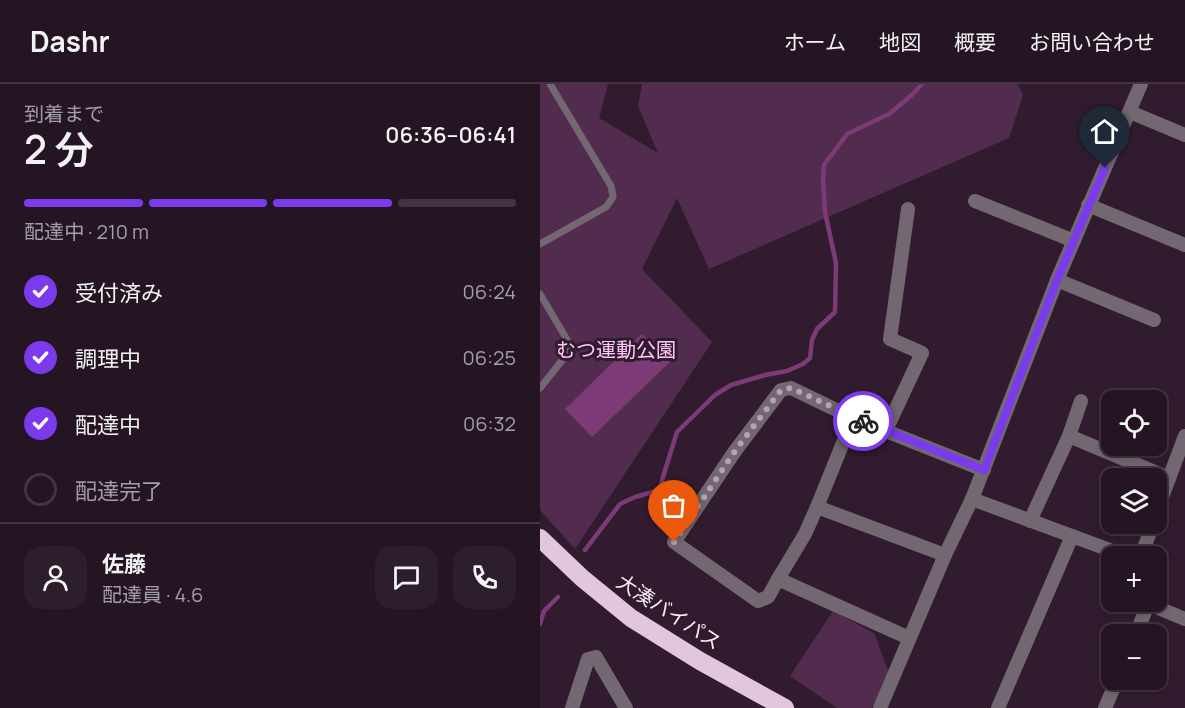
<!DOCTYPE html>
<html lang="ja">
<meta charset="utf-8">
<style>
body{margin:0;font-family:Manrope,"Noto Sans JP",sans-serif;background:#2d1e2b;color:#f1f3f6;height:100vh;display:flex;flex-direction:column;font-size:22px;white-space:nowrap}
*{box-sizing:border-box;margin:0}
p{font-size:20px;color:#a39fa6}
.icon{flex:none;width:33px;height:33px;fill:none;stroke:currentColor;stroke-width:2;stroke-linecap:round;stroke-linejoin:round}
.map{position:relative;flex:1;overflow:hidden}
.drawer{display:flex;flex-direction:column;background:#251523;width:540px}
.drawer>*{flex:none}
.controls{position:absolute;left:561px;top:306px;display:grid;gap:12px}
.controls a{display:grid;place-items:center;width:66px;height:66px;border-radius:12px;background:#251523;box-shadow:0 3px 9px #0003,0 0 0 2px #423441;font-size:30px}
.pin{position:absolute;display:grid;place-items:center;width:51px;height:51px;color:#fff;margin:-62px -26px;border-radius:50% 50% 50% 0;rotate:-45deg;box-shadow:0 0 6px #0007}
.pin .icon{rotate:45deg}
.courier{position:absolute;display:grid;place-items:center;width:60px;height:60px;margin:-30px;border:4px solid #7c3aed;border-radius:50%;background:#fff;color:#222;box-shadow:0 2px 8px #0007}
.headline em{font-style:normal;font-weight:600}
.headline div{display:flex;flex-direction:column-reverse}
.headline{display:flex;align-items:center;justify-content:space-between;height:102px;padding:0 24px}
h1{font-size:39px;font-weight:600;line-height:45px}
.bar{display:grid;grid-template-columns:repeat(4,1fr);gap:9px 6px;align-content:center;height:72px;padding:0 24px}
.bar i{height:8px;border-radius:4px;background:#423441}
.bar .active{background:#7c3aed}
.bar p{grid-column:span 4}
.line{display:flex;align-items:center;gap:15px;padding:0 24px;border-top:2px solid #423441}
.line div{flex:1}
.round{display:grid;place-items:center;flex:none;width:63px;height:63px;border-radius:18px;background:#2d1e2b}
ol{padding:0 24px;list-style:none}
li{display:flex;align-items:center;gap:18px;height:66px}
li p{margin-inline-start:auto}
li .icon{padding:6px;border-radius:50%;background:#7c3aed;color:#fff;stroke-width:4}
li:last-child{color:#a39fa6}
li i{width:33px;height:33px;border:3px solid #423441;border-radius:50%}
header{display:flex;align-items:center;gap:36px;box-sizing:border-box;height:84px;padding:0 30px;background:#251523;border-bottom:2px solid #423441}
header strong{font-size:28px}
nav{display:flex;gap:33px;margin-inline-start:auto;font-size:21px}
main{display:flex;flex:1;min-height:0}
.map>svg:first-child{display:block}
</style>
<header>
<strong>Dashr</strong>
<nav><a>ホーム</a><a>地図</a><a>概要</a><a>お問い合わせ</a></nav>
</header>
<main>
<section class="drawer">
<div class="headline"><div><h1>2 分</h1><p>到着まで</p></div><em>06:36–06:41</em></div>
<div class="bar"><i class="active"></i><i class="active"></i><i class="active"></i><i></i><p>配達中 · 210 m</p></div>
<ol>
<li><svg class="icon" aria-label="check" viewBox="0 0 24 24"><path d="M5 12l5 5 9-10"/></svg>受付済み<p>06:24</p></li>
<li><svg class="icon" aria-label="check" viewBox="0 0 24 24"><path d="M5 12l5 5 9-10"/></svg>調理中<p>06:25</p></li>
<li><svg class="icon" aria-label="check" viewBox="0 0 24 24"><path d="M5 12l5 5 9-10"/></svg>配達中<p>06:32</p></li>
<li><i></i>配達完了</li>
</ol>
<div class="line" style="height:108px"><a class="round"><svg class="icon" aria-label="person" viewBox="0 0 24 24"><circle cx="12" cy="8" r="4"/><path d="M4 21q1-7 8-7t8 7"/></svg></a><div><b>佐藤</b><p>配達員 · 4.6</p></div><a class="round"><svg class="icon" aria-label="chat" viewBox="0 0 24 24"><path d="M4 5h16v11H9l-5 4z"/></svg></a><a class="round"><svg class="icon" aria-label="phone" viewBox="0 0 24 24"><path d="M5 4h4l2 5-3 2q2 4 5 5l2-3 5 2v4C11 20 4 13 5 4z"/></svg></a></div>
</section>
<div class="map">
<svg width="645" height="624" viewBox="0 0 645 624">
<rect width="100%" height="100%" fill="#311c2f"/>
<g fill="#522c4e">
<path d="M0 0H68L59 34 118 69 98 22 102 0H478L483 11 469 54 169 185 137 114 102 185 172 258 35 465 0 426Z"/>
<path d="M293 527 334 549 349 589 332 624H297L250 592Z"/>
</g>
<path fill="#7c3b76" d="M102 250 130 278 52 353 25 325Z"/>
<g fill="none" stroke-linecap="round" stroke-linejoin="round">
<g stroke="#7c3b76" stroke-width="4.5">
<path d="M45 466 80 420 95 413 120 406 123 393 137 348 175 311 191 301 225 291 247 287 263 280 270 274 272 256 277 245 295 228 296 179 285 128 283 95 284 81 307 50 349 30 373 10 382 0"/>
<path d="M0 540 4 527 18 513"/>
</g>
<g stroke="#736871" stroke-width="7">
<path d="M0 160 66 123 73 113 71 102 10 0"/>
<path d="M0 210 32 264 0 304"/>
</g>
<g stroke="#736871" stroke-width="14">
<path d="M590 28 645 51"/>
<path d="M435 117 534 157"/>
<path d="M548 121 645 161"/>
<path d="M517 196 614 236"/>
<path d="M346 346 382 269 350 255 368 125"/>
<path d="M529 352 629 394"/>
<path d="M432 415 586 472"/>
<path d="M277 423 405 471"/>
<path d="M616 429 645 352"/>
<path d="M490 437 529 352 541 317"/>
<path d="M601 472 613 440"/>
<path d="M616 484 621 486 616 498"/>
<path d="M238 495 265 450 277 423 313 334"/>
<path d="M609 520 645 535"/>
<path d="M596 550 609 518"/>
<path d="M369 554 238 495 228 513 218 517 134 458 195 367 241 306 251 304 313 334 444 386"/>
<path d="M32 624 48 575 56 573 86 624"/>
<path d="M340 624 405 471 432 415 517 196 601 0"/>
<path d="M458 624 532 452"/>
<path d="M565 624 577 596"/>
</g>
<path stroke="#e1c6dd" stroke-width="18" d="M0 454 42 494 91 534 160 577 245 624"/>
</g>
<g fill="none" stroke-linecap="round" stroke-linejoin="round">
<path stroke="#b4a3b1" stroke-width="6" stroke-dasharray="0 10.8" d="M134 458 195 367 241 306 251 304 323 337"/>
<path stroke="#7c3aed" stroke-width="8" d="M323 337 444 386 517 196 565 84"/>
</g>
<g text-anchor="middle" stroke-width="6" stroke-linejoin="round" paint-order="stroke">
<g font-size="20" fill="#ffc7f7" stroke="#311c2f">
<text x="76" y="273">むつ運動公園</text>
</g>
<g font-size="20" fill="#faebf7" stroke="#311c2f">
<text transform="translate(129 528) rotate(33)" y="7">大湊バイパス</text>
</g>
</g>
</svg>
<div class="controls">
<a><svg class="icon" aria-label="locate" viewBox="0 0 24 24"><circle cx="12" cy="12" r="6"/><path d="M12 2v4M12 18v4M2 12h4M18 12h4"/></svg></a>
<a><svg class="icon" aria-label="layers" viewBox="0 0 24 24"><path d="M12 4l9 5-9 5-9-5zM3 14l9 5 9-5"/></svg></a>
<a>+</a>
<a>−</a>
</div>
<div class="pin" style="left:134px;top:458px;background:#ea580c"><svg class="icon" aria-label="bag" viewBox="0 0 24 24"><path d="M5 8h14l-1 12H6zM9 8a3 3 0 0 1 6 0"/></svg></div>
<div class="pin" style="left:565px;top:84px;background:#1f2937"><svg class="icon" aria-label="home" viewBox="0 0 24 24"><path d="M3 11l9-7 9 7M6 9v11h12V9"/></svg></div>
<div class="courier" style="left:323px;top:337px"><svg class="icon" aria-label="bike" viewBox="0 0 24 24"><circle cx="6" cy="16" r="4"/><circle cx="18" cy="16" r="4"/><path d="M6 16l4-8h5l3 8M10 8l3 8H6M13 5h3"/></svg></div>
</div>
</main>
